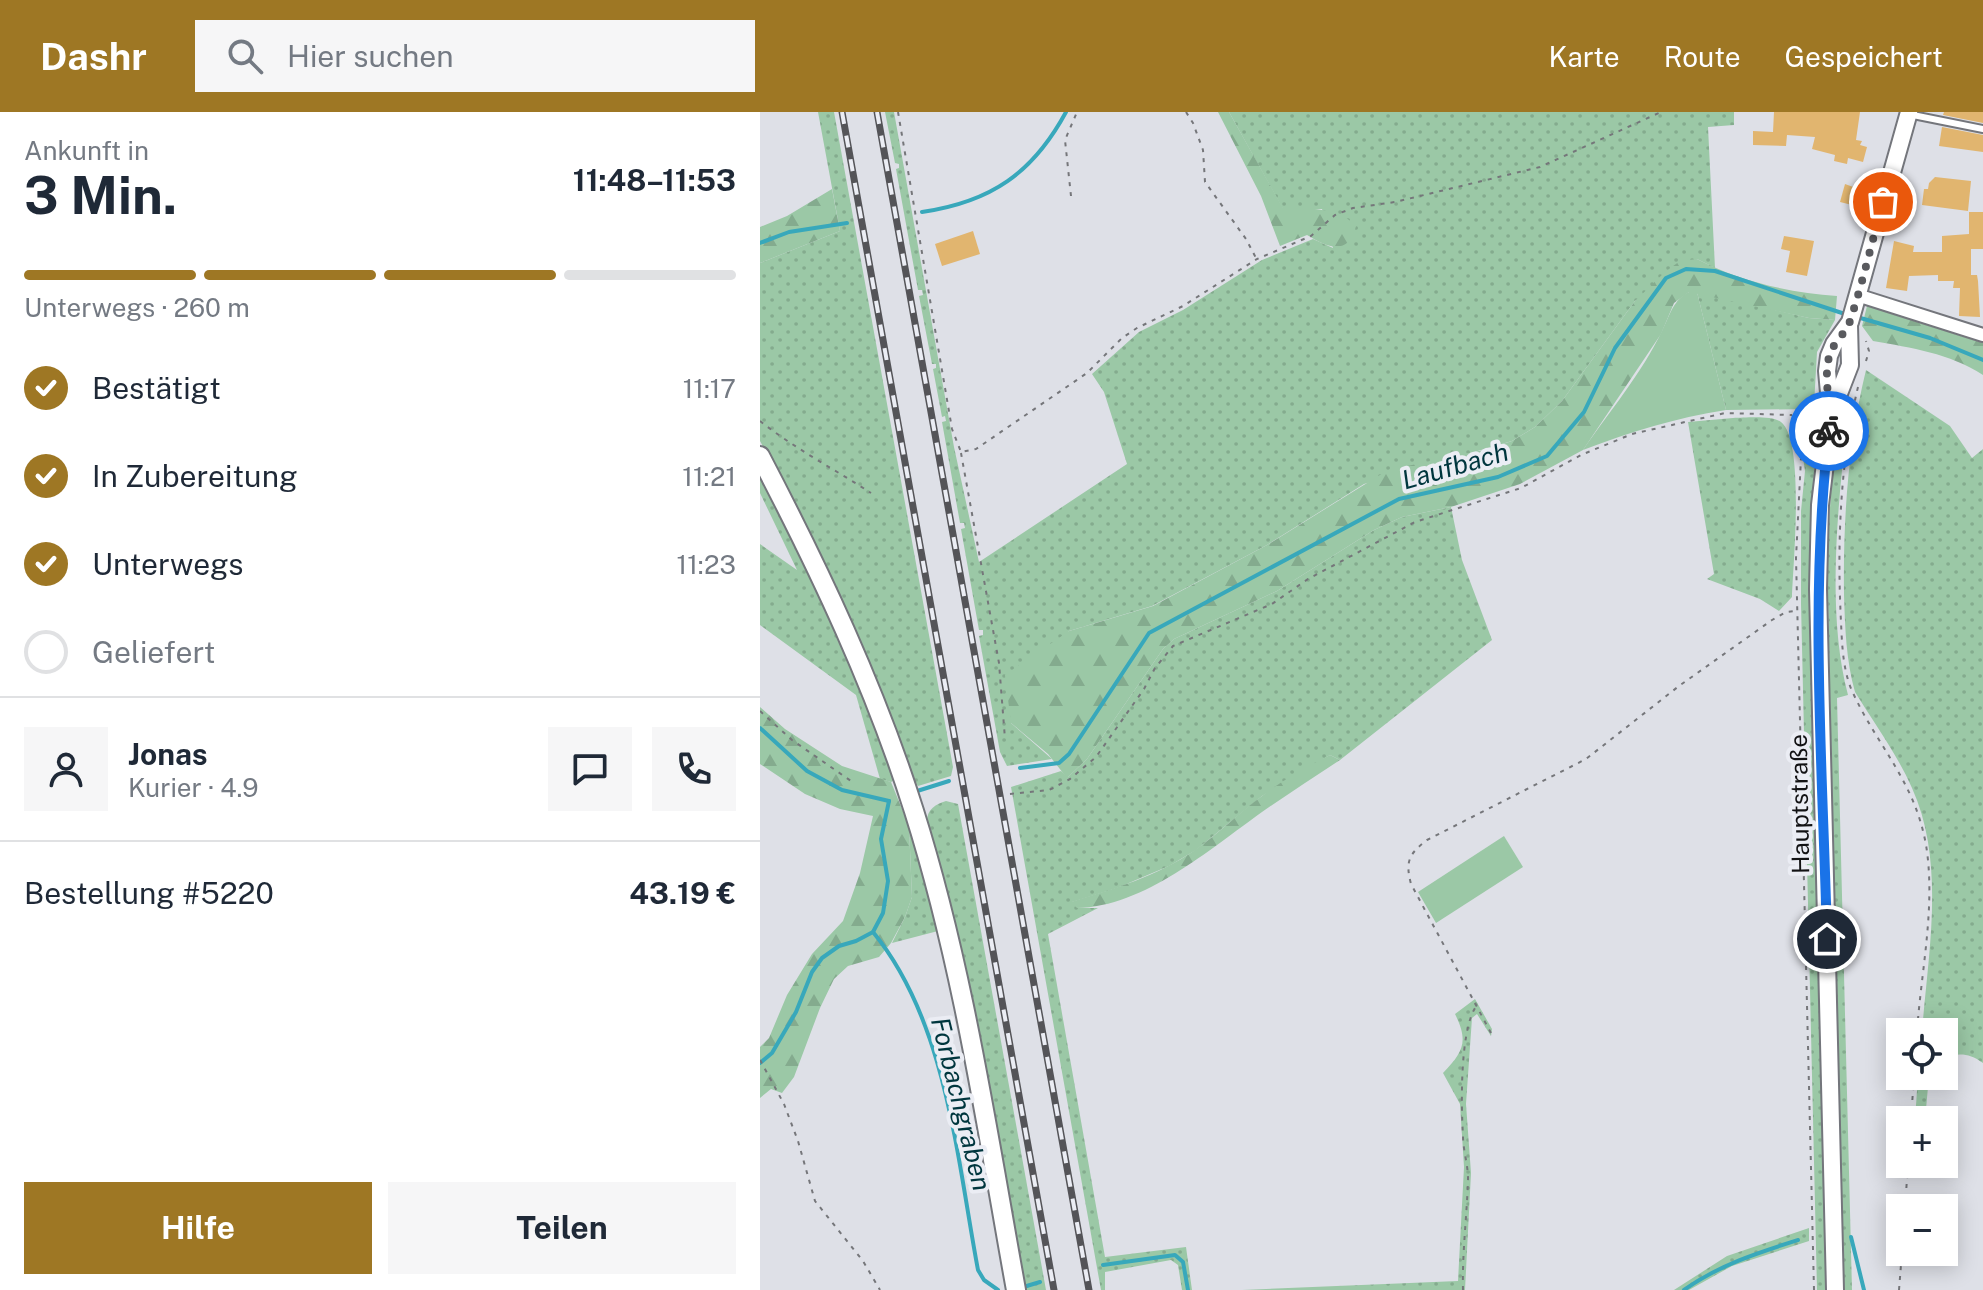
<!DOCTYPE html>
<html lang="de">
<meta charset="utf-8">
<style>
body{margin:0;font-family:"Public Sans",sans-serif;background:#f6f6f7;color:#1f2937;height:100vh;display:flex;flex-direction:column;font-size:30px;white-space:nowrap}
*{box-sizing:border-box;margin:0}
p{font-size:26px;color:#747a83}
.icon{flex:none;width:44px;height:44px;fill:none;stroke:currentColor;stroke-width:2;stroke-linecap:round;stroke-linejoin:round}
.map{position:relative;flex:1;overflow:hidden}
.details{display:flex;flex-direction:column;background:#fff;width:760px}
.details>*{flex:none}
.fabs{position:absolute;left:1126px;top:906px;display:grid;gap:16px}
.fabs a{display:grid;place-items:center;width:72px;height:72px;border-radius:0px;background:#fff;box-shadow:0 4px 20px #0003;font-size:40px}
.pin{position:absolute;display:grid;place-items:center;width:68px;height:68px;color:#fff;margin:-34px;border:4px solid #fff;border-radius:50%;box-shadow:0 2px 8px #0007}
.courier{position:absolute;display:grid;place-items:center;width:80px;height:80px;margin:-40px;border:6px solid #1a73e8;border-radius:50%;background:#fff;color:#222;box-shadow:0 2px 10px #0007}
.summary em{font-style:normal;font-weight:700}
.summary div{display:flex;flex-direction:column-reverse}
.summary{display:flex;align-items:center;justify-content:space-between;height:136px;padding:0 24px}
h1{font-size:52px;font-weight:700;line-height:60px}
.bar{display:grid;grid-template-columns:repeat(4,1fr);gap:12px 8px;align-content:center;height:96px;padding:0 24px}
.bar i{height:10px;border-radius:6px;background:#e0e1e3}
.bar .on{background:#9e7724}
.bar p{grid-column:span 4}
.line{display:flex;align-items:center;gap:20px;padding:0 24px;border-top:2px solid #e0e1e3}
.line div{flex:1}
.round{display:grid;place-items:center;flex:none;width:84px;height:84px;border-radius:0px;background:#f6f6f7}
ol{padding:0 24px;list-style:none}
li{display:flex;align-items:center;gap:24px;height:88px}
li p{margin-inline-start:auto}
li .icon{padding:8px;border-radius:50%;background:#9e7724;color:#fff;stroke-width:4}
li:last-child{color:#747a83}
li i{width:44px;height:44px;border:4px solid #e0e1e3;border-radius:50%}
.button{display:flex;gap:16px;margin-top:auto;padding:16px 24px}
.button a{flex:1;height:92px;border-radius:0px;background:#9e7724;color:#fff;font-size:32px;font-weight:700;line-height:92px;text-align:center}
.button a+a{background:#f6f6f7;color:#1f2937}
header{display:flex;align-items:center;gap:48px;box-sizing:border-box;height:112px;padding:0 40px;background:#9e7724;color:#fff}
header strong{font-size:38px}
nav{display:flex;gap:44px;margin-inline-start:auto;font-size:28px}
.search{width:560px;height:72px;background:#f6f6f7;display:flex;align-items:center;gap:20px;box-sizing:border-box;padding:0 28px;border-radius:0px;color:#747a83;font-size:30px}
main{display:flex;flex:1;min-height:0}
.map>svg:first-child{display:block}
</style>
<header>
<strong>Dashr</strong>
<div class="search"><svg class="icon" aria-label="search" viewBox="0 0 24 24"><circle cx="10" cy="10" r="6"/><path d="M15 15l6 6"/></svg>Hier suchen</div>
<nav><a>Karte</a><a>Route</a><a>Gespeichert</a></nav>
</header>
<main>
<section class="details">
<div class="summary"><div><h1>3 Min.</h1><p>Ankunft in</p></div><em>11:48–11:53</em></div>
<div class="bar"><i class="on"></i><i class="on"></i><i class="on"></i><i></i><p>Unterwegs · 260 m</p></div>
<ol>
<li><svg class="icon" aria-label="check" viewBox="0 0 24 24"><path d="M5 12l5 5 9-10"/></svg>Bestätigt<p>11:17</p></li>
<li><svg class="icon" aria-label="check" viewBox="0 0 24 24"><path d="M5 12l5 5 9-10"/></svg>In Zubereitung<p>11:21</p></li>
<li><svg class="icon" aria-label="check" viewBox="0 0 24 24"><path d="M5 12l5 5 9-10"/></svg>Unterwegs<p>11:23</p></li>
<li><i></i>Geliefert</li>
</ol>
<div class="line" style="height:144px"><a class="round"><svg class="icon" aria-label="person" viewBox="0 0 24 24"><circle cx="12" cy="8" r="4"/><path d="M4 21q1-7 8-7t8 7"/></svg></a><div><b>Jonas</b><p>Kurier · 4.9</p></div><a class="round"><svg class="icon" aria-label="chat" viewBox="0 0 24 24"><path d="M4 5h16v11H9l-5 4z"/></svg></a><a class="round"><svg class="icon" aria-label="phone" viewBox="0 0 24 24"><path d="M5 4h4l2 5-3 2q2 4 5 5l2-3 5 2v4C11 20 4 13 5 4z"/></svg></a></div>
<div class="line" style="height:104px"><div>Bestellung #5220</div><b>43.19 €</b></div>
<div class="button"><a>Hilfe</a><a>Teilen</a></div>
</section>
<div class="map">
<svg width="1223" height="1178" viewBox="0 0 1223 1178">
<defs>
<pattern id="grass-dots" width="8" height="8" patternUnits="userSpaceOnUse" patternTransform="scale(2)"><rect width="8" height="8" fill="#9bc8a6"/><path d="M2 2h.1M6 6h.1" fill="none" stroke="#84ab8e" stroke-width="1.8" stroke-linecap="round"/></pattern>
<pattern id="forest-firs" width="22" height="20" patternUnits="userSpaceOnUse" patternTransform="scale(2)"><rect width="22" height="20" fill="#9bc8a6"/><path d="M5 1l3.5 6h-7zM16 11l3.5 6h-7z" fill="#84ab8e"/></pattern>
</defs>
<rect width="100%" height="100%" fill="#dee0e7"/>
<g fill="url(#grass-dots)">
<path d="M58 0H74L193 655 191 664 158 674 151 664 93 513 48 416 0 329V151L80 119Z"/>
<path d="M125 0H134L194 335 219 450 367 352 344 280 332 262 379 220 423 198 502 148 553 127 573 136 562 97H523L469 0H974V13L948 15 955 156 937 147 875 189 802 289 775 315 752 329 604 372 507 433 392 494 309 519 251 611 292 647 247 654 240 640 219 524 223 523V518H219L201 417 205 416 204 411H200L182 310 186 309 185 304 182 305 173 257 176 256V252H172L159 184 163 183 162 178H158L136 57 139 56V52L135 51Z"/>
<path d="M937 180 1049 206 1075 208 1057 240 1054 293 1051 297 966 298Z"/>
<path d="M1106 258 1190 314 1212 346 1223 337V951C1209 941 1200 941 1184 945V920H1162C1168 841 1186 751 1152 676 1137 642 1114 611 1095 580 1086 549 1085 515 1084 483 1083 408 1088 331 1106 258Z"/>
<path d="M973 306C985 306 1011 303 1021 310 1045 328 1033 453 1032 485L1019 499 1000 487 947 467 954 462 928 310Z"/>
<path d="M1049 308H1053L1057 315 1049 439 1066 1178H1057L1041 492V399L1045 359 1039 318 1040 313Z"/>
<path d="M1081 317 1086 321C1077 402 1067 504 1088 583L1077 586 1092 1178H1083L1067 439 1075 324Z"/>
<path d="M0 360 84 532 135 668 131 670 120 667 96 583 0 513V432L37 458 0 381Z"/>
<path d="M691 395 702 448 732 528 580 648 570 643 502 684 436 738 409 754 357 776 312 790 318 796H338L288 822 345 1145 426 1135 432 1178H422L418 1153 411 1148 345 1160V1178H341L251 675 301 659 308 665 327 647 403 537 414 527 517 479 614 418 642 405Z"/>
<path d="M186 689 198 692 286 1178H265L212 891 167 709C167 697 176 692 186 689Z"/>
<path d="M149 714 178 819 132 831 145 805 152 785Z"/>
<path d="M715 887 732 917 731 924 717 902 712 906 706 992 711 1061 705 1178H482L698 1169 704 1055 700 992 683 961C703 940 709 930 695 902Z"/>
<path d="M1158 964H1169L1165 1008H1155Z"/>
<path d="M1049 1116V1129L972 1154 929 1178H914L967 1144Z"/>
</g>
<g fill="url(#forest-firs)">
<path d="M458 0H469L523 96C549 97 577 94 596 114 589 144 568 136 547 123L520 134 501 84Z"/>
<path d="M72 77 80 119 0 151V115L27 104Z"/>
<path d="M937 147C979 169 1030 181 1077 184L1075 208 1049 206 929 180 914 191 901 222 823 338 760 372 691 395 642 405 614 418 517 479 414 527 403 537 327 647 307 666 288 642 251 611 245 563 309 519 393 494 507 433 628 358 724 338 752 329 775 315 802 289 875 189 905 160 920 149Z"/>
<path d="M1107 194 1223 231V263C1189 241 1152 236 1113 229L1102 214Z"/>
<path d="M0 595 25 617 82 654 131 670 149 714 152 785 145 805 131 831 119 845 88 854 74 867 60 896 34 965 22 981 11 977 0 986V935L9 926 27 883 52 842 83 809 100 761 113 704 80 697 45 682 0 652Z"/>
<path d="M570 643 580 648C554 665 528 682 502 700 450 737 384 795 317 796L311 790C353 777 398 764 435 738 458 722 479 701 502 684 523 668 546 655 570 643Z"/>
</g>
<g fill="#9bc8a6">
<path d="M929 180H937L966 298C915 306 870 320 823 338 849 300 882 261 902 219 910 203 913 188 929 180Z"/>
<path d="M744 724 763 755 676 811 658 780Z"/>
</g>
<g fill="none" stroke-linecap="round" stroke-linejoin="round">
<g stroke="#38a8bb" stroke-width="4">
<path d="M162 100C231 90 273 61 306 0"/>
<path d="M0 131 29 120 87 111"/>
<path d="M1097 205 1170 226 1223 248"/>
<path d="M0 616 47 659 82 678 129 689"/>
<path d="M260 656 299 651 309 642 389 521 639 387 738 365 787 344 824 300 855 236 906 166 926 157 955 159 1088 203"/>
<path d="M154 680 189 669"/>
<path d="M113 820C187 910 197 1047 218 1158L224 1168 238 1178"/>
<path d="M0 951 12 941 36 900 52 860 62 846 79 834 96 829 113 820 123 801 128 769 121 727 129 689"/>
<path d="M1091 1125 1104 1178"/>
<path d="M343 1153 415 1143 423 1150 428 1178"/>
<path d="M260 1176 280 1170"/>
<path d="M924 1178C959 1153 997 1141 1038 1128"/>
</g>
</g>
<g fill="#e1b56f">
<path d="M1014 0H1100L1096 28 1102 29 1100 33 1107 35 1103 50 1088 46 1087 52 1074 49 1075 43 1052 37 1055 25 1027 23 1026 34 993 33V19L1013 20Z"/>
<path d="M1184 0H1223V11L1183 3Z"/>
<path d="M1182 15 1223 23V40L1179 34Z"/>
<path d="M1175 65 1211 69 1208 99 1162 93 1164 77H1168L1169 71Z"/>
<path d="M1085 72 1096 76 1092 93 1080 90Z"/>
<path d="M1209 100H1223V137H1211V163H1217L1218 169 1220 205 1199 204 1200 176H1193L1194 169H1178V163L1149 164 1147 179 1126 176 1134 129 1154 134 1153 140H1182V124L1209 122Z"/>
<path d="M213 119 220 142 182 154 175 132Z"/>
<path d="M1024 124 1054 129 1047 164 1026 160 1030 139 1021 137Z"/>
</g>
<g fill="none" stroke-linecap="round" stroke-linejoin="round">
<g stroke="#74767c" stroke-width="10">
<path id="lane" d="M1148 2 1223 17"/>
</g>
<g stroke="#74767c" stroke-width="16">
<path id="street" d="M1097 183 1223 223"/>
</g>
<g stroke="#74767c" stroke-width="20">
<g id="secondary">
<path d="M1073 297 1090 253 1089 213"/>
<path d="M1075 1178 1058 477 1060 393 1071 302 1067 259 1069 244 1074 232 1090 210 1149 0"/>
</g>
</g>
<g stroke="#74767c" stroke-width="22">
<path id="primary" d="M0 344C60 459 115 575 154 699 203 854 227 1018 256 1178"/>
</g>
<g stroke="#75767a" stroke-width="2" stroke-dasharray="4 6" stroke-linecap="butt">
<path d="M138 0 192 317 201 340 216 337 327 261 362 226 377 216 423 194 497 147 551 124 575 103 593 96 635 90 780 55 901 0"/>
<path d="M426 0 433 11 443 38 445 70 486 127 496 146"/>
<path d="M311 84 305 28 317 0"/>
<path d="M1106 249 1109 239 1106 229"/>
<path d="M1098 275C1080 350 1077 432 1081 510 1082 533 1083 560 1093 581 1118 635 1155 670 1166 733 1176 794 1161 859 1157 920"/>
<path d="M1084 306 1093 308"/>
<path d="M0 309C34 336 74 357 111 381"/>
<path d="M201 341 239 551 245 627"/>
<path d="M0 599 32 628 91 669"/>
<path d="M250 682 289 678 310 667 336 645 384 577 395 556 413 534 512 492 548 467 655 410 761 376 821 343 872 322 965 301 1032 303"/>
<path d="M731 921 651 772C645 749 649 742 667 728L826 647 919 574 1012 508 1026 500 1036 499"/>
<path d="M0 948 24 992 38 1029 55 1089 103 1149 120 1178"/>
<path d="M1151 1008 1154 964"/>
<path d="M1145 1096 1148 1052"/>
<path d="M703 1178C702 1141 707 1104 708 1067 708 1052 703 1038 703 1024 701 993 700 921 715 896"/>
<path d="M1054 1178 1036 446 1041 346 1031 315 1033 303H1054"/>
<path d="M1139 1178 1142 1140"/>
</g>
<use href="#lane" stroke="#fff" stroke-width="6"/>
<use href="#street" stroke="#fff" stroke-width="12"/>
<use href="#secondary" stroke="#fff" stroke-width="16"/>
<use href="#primary" stroke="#fff" stroke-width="18"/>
<g stroke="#545458" stroke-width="7">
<g id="rail">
<path d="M82 0 294 1178"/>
<path d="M117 0 329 1178"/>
</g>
</g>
<use href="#rail" stroke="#ebedf4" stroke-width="4" stroke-dasharray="12" stroke-linecap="butt"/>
</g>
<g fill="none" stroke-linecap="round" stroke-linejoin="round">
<path stroke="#595a5e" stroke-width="8" stroke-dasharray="0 14.4" d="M1069 319C1072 295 1063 269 1069 245 1072 231 1086 222 1090 209 1103 170 1112 129 1123 90"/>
<path stroke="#1a73e8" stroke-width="10" d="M1067 827C1063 658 1049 487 1069 319"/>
</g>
<g text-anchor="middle" stroke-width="8" stroke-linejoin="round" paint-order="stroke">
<g font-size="24" fill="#121214" stroke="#ebedf4">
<text transform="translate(1040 692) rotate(-91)" y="8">Hauptstraße</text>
</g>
<g font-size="26" font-style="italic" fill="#00363e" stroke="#ebedf4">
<text transform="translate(695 354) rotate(-16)" y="9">Laufbach</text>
<text transform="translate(201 992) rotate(76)" y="9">Forbachgraben</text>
</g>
</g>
</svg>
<div class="fabs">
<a><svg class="icon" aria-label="locate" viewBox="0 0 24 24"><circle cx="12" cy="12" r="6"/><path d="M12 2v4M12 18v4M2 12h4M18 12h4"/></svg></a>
<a>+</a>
<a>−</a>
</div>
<div class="pin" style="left:1123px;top:90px;background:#ea580c"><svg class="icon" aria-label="bag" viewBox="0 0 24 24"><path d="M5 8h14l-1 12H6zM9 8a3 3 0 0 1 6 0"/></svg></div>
<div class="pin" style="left:1067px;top:827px;background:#1f2937"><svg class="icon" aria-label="home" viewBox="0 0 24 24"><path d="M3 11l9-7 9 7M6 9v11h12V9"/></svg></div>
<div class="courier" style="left:1069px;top:319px"><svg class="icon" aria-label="bike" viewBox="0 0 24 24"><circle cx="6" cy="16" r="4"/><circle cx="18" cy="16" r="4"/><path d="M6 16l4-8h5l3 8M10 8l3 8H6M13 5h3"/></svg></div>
</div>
</main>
